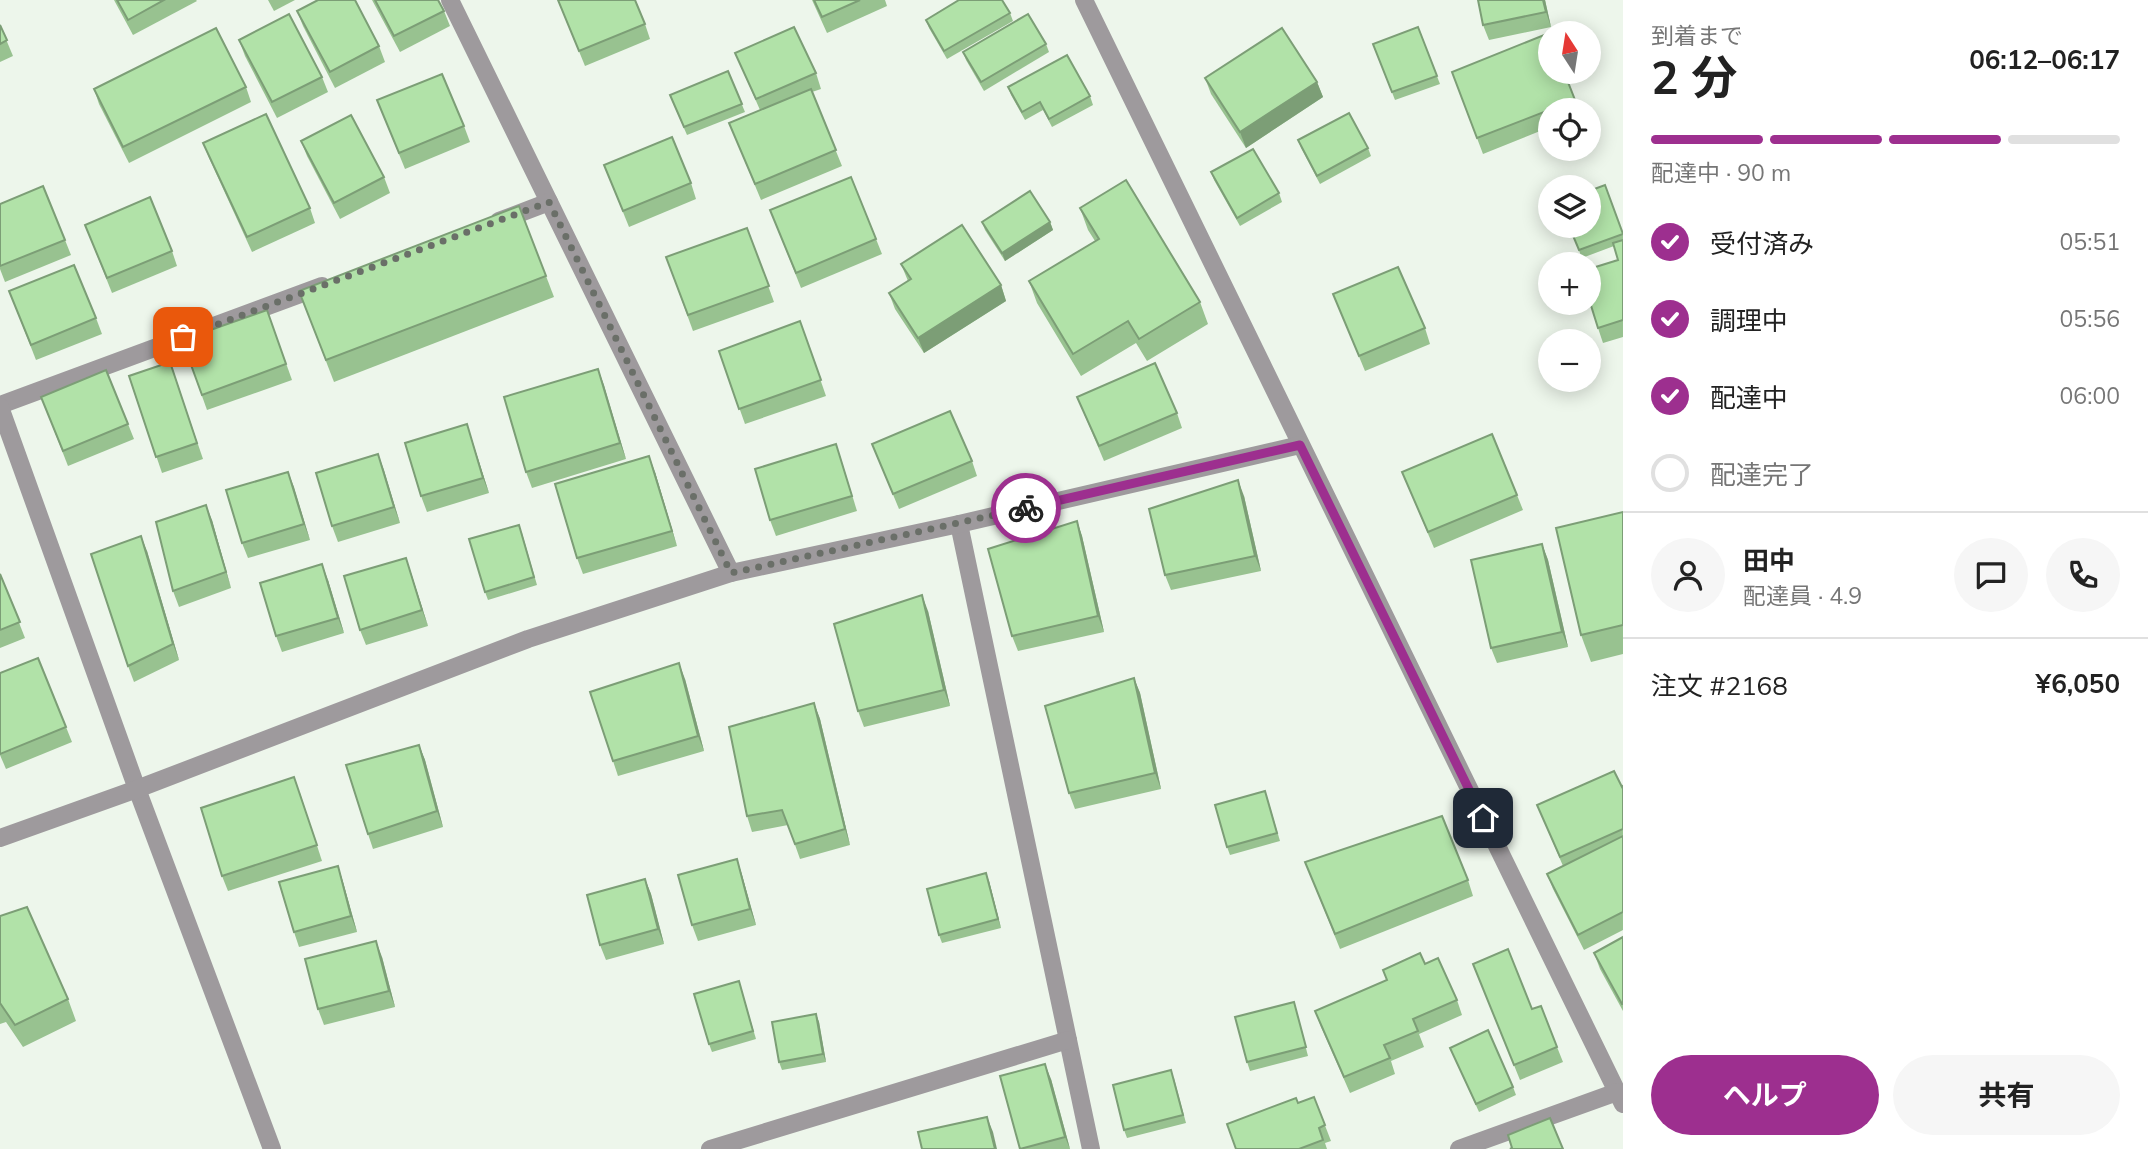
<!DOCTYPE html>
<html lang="ja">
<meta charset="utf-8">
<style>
body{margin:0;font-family:Mulish,"Noto Sans JP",sans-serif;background:#f6f6f6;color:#222;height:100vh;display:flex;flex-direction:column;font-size:26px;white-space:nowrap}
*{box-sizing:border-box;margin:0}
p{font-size:23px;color:#767676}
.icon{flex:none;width:38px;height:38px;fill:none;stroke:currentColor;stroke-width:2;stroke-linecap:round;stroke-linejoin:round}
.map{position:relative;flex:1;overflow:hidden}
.details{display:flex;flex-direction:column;background:#fff;width:525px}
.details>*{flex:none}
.needle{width:46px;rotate:348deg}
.fabs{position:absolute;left:1538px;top:21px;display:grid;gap:14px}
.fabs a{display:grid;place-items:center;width:63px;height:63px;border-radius:50%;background:#fff;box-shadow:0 4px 18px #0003;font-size:35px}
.pin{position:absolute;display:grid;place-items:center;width:60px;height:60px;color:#fff;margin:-30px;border-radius:14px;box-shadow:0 4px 10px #0006}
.courier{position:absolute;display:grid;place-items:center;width:70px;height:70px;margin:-35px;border:5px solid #9d2f8f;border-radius:50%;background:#fff;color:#222;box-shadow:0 2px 9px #0007}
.head em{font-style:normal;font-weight:700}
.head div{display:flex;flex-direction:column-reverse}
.head{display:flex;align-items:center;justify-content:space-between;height:119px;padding:0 28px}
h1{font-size:46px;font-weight:700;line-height:52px}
.bar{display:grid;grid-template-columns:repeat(4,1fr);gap:10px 7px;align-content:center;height:84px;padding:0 28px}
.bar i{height:9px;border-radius:5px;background:#e0e0e0}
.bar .on{background:#9d2f8f}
.bar p{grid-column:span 4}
.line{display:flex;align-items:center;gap:18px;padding:0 28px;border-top:2px solid #e0e0e0}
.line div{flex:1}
.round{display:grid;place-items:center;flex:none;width:74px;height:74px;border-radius:37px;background:#f6f6f6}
ol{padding:0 28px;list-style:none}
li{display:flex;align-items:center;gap:21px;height:77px}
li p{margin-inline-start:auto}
li .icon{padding:7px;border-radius:50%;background:#9d2f8f;color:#fff;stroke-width:4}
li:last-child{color:#767676}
li i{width:38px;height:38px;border:4px solid #e0e0e0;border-radius:50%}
.cta{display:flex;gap:14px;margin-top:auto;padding:14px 28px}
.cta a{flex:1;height:80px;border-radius:42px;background:#9d2f8f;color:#fff;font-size:28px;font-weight:700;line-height:80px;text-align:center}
.cta a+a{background:#f6f6f6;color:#222}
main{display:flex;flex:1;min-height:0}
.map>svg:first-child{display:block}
</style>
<main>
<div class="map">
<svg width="1623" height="1149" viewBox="0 0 1623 1149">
<rect width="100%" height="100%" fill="#edf6eb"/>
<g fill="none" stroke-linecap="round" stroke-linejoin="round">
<g stroke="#9e9a9d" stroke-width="18">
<path d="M450 0 731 573"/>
<path d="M1084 0 1623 1104"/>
<path d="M499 221 549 202"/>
<path d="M0 405 322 286"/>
<path d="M0 407 137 789 272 1149"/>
<path d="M959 524 1091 1149"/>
<path d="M0 838 137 789 528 639 731 573 959 524 1300 445"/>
<path d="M710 1149 1068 1040"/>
<path d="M1459 1149 1617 1092"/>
</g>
</g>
<g fill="#98c290">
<path d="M114 0H196L197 1 133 35Z"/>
<path d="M268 0H295L274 11Z"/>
<path d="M372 0H438L444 11 450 26 400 52Z"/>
<path d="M558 0 645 24 650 39 585 66Z"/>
<path d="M812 0H885L887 6 827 33Z"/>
<path d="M1478 0H1545L1551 27 1489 40 1483 25Z"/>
<path d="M297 11 379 46 385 62 335 88 303 26Z"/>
<path d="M1010 13 1013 21 947 59 929 28 926 20Z"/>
<path d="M0 25 13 56 0 62Z"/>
<path d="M1418 27 1440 84 1395 100 1373 44Z"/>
<path d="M239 40 322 77 328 92 277 118 245 56Z"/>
<path d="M1046 44 1049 52 984 91 966 60 963 52Z"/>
<path d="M735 53 816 73 821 89 812 92 842 166 761 200 729 123 760 110Z"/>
<path d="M728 71 745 112 687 135 673 103Z"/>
<path d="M1452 72H1564L1579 110H1550V127L1483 154Z"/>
<path d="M1205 78 1317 82 1323 97 1246 148 1211 94Z"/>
<path d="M246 87 251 102 129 163 99 104 94 89Z"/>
<path d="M1008 87 1090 96 1093 105 1052 127 1043 110 1025 120 1011 95Z"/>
<path d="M377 100 464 126 470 142 405 169Z"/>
<path d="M1298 140 1368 148 1371 156 1320 184 1301 148Z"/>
<path d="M301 141 384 177 390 193 340 219 307 156Z"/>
<path d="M203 143 310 208 315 223 252 252 209 158Z"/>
<path d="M604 165 691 183 696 199 629 227Z"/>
<path d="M1211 172 1279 193 1282 202 1240 226 1214 180Z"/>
<path d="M0 204 65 240 71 255 5 282 0 269Z"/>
<path d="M1080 208 1200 302 1208 324 1147 361 1136 343 1081 376 1037 303 1029 281 1095 241 1088 230Z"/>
<path d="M770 210 876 239 882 254 801 288Z"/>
<path d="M982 222H1050L1053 230 1005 261 985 230Z"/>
<path d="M85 225 172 251 177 266 112 293Z"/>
<path d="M1569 226 1623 233V337L1603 343 1598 328 1618 260 1614 246 1582 258Z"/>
<path d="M747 228 774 302 693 331 666 257Z"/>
<path d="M901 264 1001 285 1006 301 924 353 895 309 889 293 908 281Z"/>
<path d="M546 276 554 297 334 382 307 312Z"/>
<path d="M9 291 96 318 102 334 36 360Z"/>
<path d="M1333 294 1425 328 1430 344 1365 371Z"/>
<path d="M267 310 292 380 207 410 182 340Z"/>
<path d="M800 321 826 396 745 424 719 351Z"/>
<path d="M170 362 203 459 162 473 129 376Z"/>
<path d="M598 369 626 459 532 488 526 472Z"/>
<path d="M41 397 128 424 134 439 68 466Z"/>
<path d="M1077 397 1177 413 1182 428 1104 461Z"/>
<path d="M472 440 489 493 427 512 421 496Z"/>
<path d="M872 444 972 461 977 476 899 509Z"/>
<path d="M378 454 400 523 338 542 332 526Z"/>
<path d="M841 459 857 511 776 536 770 520Z"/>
<path d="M288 472 310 540 248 558 242 543Z"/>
<path d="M655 472 677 546 583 574 577 558Z"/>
<path d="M1402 472 1517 495 1523 510 1434 548Z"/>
<path d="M1244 496 1261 571 1171 590 1165 575Z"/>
<path d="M1623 512V654L1591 662 1581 635Z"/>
<path d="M212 520 231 588 179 607 173 591Z"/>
<path d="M1077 521 1082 536 1104 632 1018 651 1012 636Z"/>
<path d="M522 533 537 585 488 600 485 592Z"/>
<path d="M1542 544 1548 560 1568 647 1497 663 1491 648Z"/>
<path d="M147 551 179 660 134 682 128 666Z"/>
<path d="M411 573 428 626 366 645 360 630Z"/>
<path d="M0 574 25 638 0 648Z"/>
<path d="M328 580 344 633 282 652 276 636Z"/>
<path d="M928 611 950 706 864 727 858 711Z"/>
<path d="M0 673 66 727 72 742 6 769 0 755Z"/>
<path d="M1134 678 1140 693 1161 789 1075 809 1069 793Z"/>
<path d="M685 679 704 751 618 776 613 761Z"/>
<path d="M814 703 820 719 850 845 800 859 788 825 752 832 747 816Z"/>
<path d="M419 745 425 760 443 827 373 849 368 834Z"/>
<path d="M1623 786V930L1584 950 1553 889 1547 874 1563 866 1537 805Z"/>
<path d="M300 793 322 861 228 891 222 876Z"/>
<path d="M1268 800 1280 841 1230 855 1227 847Z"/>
<path d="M737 859 742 875 756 925 698 941 692 925Z"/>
<path d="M1305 862 1468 880 1473 896 1340 949Z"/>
<path d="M338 866 343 882 357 932 299 947 294 932Z"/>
<path d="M645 879 651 894 664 944 606 960 600 945Z"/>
<path d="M989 881 1001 928 942 943 939 935Z"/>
<path d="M0 916 68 999 76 1021 23 1047 6 1022 0 1024Z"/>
<path d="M1623 937V1011L1600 969 1594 953Z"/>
<path d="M382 957 395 1007 324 1025 318 1009Z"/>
<path d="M1425 964 1457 1000 1462 1015 1419 1034 1424 1047 1391 1061 1395 1074 1350 1093 1321 1027 1315 1011Z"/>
<path d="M1473 964 1532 1009 1557 1047 1563 1062 1520 1080Z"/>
<path d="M739 981 756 1039 712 1052 709 1044Z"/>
<path d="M1294 1002 1308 1056 1250 1071 1247 1062Z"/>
<path d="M816 1014 819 1022 826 1062 782 1070 779 1062Z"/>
<path d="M1450 1048 1513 1087 1516 1095 1479 1112Z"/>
<path d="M1174 1078 1186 1123 1127 1138 1124 1130Z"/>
<path d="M1051 1079 1070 1149H1020Z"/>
<path d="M1314 1097 1331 1141 1325 1143 1327 1149H1236L1298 1103Z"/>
</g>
<g fill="#7c9e76">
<path d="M1543 0H1545L1551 27 1546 12Z"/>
<path d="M1317 82 1323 97 1246 148 1240 132Z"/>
<path d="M1050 222 1053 230 1005 261 1002 253Z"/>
<path d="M1001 285 1006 301 924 353 918 338Z"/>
<path d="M598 369 604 385 626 459 620 443Z"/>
<path d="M467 424 472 440 489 493 483 478Z"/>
<path d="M378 454 384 470 400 523 394 507Z"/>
<path d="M649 456 655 472 677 546 672 531Z"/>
<path d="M288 472 294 487 310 540 304 524Z"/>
<path d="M1238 480 1244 496 1261 571 1255 556Z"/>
<path d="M206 505 212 520 231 588 226 572Z"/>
<path d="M1077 521 1082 536 1104 632 1098 616Z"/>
<path d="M141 536 147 551 179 660 173 644Z"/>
<path d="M1542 544 1548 560 1568 647 1562 632Z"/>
<path d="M406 558 411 573 428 626 422 610Z"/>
<path d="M322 564 328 580 344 633 338 618Z"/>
<path d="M922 595 928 611 950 706 944 690Z"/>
<path d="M679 663 685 679 704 751 698 736Z"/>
<path d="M1134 678 1140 693 1161 789 1155 773Z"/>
<path d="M814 703 820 719 850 845 845 829Z"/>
<path d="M419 745 425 760 443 827 437 811Z"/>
<path d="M737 859 742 875 756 925 750 909Z"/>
<path d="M338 866 343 882 357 932 351 916Z"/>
<path d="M986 873 989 881 1001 928 998 919Z"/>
<path d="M645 879 651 894 664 944 658 929Z"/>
<path d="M376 941 382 957 395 1007 389 991Z"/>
<path d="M816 1014 819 1022 826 1062 823 1054Z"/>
<path d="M1045 1064 1051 1079 1070 1149 1065 1137Z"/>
<path d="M987 1117 993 1132 997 1149H995Z"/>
</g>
<g fill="#b1e2a8" stroke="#7c9e76" stroke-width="2">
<path d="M117 0H164L128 20Z"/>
<path d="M318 0H355L379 46 330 72 297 11Z"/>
<path d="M375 0H438L444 11 394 36Z"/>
<path d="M558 0H635L645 24 579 51Z"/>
<path d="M814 0H860L822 17Z"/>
<path d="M959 0H1002L1010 13 944 51 926 20Z"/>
<path d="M1478 0H1543L1546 12 1483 25Z"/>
<path d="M289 14 322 77 272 102 239 40Z"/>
<path d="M1028 14 1046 44 981 82 963 52Z"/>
<path d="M0 25 7 40 0 44Z"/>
<path d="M794 27 816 73 756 99 735 53Z"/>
<path d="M1418 27 1437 76 1392 92 1373 44Z"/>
<path d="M216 28 246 87 123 147 94 89Z"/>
<path d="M1282 28 1317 82 1240 132 1205 78Z"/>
<path d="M1549 33 1550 36V72H1564L1575 100 1477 138 1452 72Z"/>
<path d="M1067 55 1090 96 1049 119 1040 102 1022 112 1008 87Z"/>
<path d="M728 71 742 104 684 127 670 95Z"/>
<path d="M442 74 464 126 399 153 377 100Z"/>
<path d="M811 89 836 150 755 184 729 123Z"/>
<path d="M1349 113 1368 148 1317 176 1298 140Z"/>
<path d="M266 114 310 208 247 237 203 143Z"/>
<path d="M351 115 384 177 334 203 301 141Z"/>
<path d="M672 137 691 183 623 211 604 165Z"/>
<path d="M1253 149 1279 193 1237 218 1211 172Z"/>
<path d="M851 177 876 239 796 273 770 210Z"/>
<path d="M1126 180 1200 302 1139 339 1128 321 1073 354 1029 281 1099 239 1080 208Z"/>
<path d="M1605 185 1623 234 1579 250 1569 226H1589V191Z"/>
<path d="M43 186 65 240 0 266V204Z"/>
<path d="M1030 191 1050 222 1002 253 982 222Z"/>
<path d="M150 197 172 251 107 278 85 225Z"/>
<path d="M519 206 546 276 326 360 299 291Z"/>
<path d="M962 225 1001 285 918 338 889 293 911 279 901 264Z"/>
<path d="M747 228 769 286 688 315 666 257Z"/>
<path d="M1623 240V320L1598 328 1589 299V269L1618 260 1613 243Z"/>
<path d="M74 265 96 318 31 345 9 291Z"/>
<path d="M1398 267 1425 328 1359 356 1333 294Z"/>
<path d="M267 310 286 364 202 395 182 340Z"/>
<path d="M800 321 821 380 739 409 719 351Z"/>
<path d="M170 362 197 443 156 457 129 376Z"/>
<path d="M1155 363 1177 413 1099 446 1077 397Z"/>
<path d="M598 369 620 443 526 472 504 397Z"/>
<path d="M106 370 128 424 63 451 41 397Z"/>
<path d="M950 411 972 461 893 494 872 444Z"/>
<path d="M467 424 483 478 421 496 405 443Z"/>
<path d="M1492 434 1517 495 1428 532 1402 472Z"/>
<path d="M836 444 852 496 770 520 755 469Z"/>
<path d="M378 454 394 507 332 526 316 473Z"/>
<path d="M649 456 672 531 577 558 555 484Z"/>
<path d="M288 472 304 524 242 543 226 490Z"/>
<path d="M1238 480 1255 556 1165 575 1149 509Z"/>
<path d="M206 505 226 572 173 591 156 522Z"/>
<path d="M1623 512V625L1581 635 1556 528Z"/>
<path d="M1077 521 1098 616 1012 636 988 549Z"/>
<path d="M519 525 534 577 485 592 469 539Z"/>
<path d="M141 536 173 644 128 666 91 554Z"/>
<path d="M1542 544 1562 632 1491 648 1471 560Z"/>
<path d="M406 558 422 610 360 630 344 576Z"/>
<path d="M322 564 338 618 276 636 260 583Z"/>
<path d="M0 574 20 622 0 630Z"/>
<path d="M922 595 944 690 858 711 834 624Z"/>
<path d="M38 658 66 727 0 754V673Z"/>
<path d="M679 663 698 736 613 761 590 692Z"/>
<path d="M1134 678 1155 773 1069 793 1045 706Z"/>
<path d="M814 703 845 829 795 844 782 810 747 816 729 727Z"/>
<path d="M419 745 437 811 368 834 346 765Z"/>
<path d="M1614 771 1622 787 1623 786V829L1560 857 1537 805Z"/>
<path d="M294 777 317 845 222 876 201 808Z"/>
<path d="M1265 791 1277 833 1227 847 1215 805Z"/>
<path d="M1442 816 1468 880 1335 934 1305 862Z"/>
<path d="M1623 836V912L1578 935 1547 874Z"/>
<path d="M737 859 750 909 692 925 678 875Z"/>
<path d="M338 866 351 916 294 932 279 882Z"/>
<path d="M986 873 998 919 939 935 927 889Z"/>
<path d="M645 879 658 929 600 945 587 895Z"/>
<path d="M27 907 68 999 15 1025 0 1003V916Z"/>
<path d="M1623 937V1004H1622L1594 953Z"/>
<path d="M376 941 389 991 318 1009 305 959Z"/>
<path d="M1508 949 1532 1009 1541 1006 1557 1047 1514 1065 1473 964Z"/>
<path d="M1420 953 1425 964 1438 958 1457 1000 1413 1019 1418 1031 1384 1045 1390 1058 1344 1077 1315 1011 1387 980 1383 970Z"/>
<path d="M739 981 753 1031 709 1044 694 994Z"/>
<path d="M1294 1002 1306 1047 1247 1062 1235 1017Z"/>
<path d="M816 1014 823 1054 779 1062 772 1022Z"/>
<path d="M1488 1030 1513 1087 1476 1104 1450 1048Z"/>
<path d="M1045 1064 1065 1137 1020 1149 1000 1076Z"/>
<path d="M1171 1070 1183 1115 1124 1130 1113 1085Z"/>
<path d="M1314 1097 1325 1125 1319 1128 1323 1140 1299 1149H1236L1227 1124 1296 1098 1298 1103Z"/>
<path d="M987 1117 995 1149H922L918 1132Z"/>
<path d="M1550 1118 1563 1149H1510L1512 1148 1508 1135Z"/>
</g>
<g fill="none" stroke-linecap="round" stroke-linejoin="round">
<path stroke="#6a6f68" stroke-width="7" stroke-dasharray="0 12.6" d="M183 337 549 202 731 573 1026 508"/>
<path stroke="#9d2f8f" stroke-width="9" d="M1026 508 1300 445 1483 818"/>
</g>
</svg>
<div class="fabs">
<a><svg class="needle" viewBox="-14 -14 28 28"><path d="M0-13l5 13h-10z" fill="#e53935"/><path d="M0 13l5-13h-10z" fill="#767676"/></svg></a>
<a><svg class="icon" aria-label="locate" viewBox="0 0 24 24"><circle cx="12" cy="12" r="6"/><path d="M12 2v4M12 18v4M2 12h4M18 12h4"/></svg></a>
<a><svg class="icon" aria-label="layers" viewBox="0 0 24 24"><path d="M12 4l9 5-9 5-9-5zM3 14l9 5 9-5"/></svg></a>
<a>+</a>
<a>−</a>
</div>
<div class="pin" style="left:183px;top:337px;background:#ea580c"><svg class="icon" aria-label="bag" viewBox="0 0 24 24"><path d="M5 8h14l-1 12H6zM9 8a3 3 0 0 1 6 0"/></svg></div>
<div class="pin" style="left:1483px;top:818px;background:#1f2937"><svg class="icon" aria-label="home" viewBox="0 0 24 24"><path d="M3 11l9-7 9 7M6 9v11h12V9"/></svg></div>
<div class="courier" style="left:1026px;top:508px"><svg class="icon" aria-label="bike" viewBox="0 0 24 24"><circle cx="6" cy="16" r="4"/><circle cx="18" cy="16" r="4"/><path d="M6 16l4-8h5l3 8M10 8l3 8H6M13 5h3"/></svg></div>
</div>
<section class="details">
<div class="head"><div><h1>2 分</h1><p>到着まで</p></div><em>06:12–06:17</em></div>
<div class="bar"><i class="on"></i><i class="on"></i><i class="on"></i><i></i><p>配達中 · 90 m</p></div>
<ol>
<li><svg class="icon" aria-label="check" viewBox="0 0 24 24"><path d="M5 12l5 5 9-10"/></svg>受付済み<p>05:51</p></li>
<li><svg class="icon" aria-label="check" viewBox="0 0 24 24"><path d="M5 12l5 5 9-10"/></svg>調理中<p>05:56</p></li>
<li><svg class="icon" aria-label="check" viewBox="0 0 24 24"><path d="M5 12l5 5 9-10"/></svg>配達中<p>06:00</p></li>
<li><i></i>配達完了</li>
</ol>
<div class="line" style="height:126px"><a class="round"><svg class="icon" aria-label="person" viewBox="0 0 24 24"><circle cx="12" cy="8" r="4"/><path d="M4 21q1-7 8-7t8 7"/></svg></a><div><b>田中</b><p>配達員 · 4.9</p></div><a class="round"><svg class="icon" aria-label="chat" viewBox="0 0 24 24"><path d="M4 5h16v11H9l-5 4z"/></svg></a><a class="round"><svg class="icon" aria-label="phone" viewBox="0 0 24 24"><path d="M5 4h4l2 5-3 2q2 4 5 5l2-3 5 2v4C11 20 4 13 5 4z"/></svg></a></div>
<div class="line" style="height:91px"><div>注文 #2168</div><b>¥6,050</b></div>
<div class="cta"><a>ヘルプ</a><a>共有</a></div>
</section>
</main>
